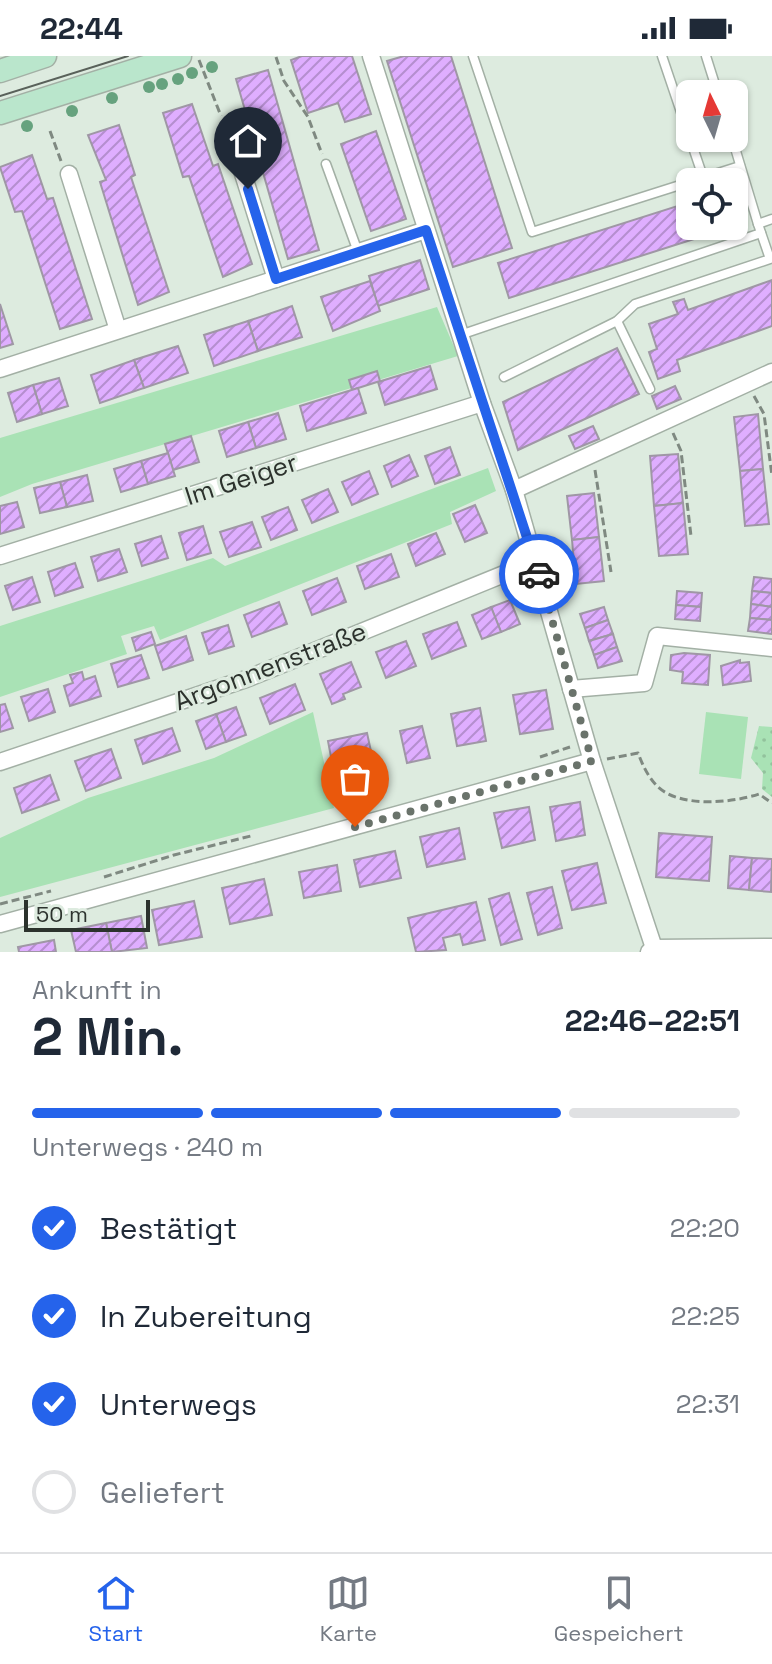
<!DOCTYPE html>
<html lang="de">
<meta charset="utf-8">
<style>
body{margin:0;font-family:"Space Grotesk",sans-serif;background:#f2f2f3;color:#1f2937;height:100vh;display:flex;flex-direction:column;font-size:30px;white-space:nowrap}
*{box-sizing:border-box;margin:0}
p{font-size:26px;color:#747a83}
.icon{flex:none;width:44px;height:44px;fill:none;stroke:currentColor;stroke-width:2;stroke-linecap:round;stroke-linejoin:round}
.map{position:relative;height:896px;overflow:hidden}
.side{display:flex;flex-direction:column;background:#fff;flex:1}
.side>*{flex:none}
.needle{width:52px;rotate:355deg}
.controls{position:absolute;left:676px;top:24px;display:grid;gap:16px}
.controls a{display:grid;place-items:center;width:72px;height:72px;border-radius:12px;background:#fff;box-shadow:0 2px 6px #0004;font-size:40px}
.scale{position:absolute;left:24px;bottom:20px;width:126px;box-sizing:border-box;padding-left:8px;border:4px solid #2c322d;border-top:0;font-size:22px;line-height:28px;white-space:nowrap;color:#2c322d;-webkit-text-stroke:6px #ddebdf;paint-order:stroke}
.pin{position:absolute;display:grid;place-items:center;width:68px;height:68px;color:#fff;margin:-82px -34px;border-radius:50% 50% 50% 0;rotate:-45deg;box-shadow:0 0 8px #0007}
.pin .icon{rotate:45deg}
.courier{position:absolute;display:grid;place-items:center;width:80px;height:80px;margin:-40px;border:6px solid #2563eb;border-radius:50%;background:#fff;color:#222;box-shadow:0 2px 10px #0007}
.head em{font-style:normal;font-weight:800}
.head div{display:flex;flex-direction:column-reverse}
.head{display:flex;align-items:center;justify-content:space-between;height:136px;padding:0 32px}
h1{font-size:52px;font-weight:800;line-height:60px}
.bar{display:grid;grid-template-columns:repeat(4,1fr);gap:12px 8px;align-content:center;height:96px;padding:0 32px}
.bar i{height:10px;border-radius:6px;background:#e0e1e3}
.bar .current{background:#2563eb}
.bar p{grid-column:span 4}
ol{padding:0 32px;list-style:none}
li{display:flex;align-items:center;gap:24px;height:88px}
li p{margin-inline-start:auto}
li .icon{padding:8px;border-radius:50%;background:#2563eb;color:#fff;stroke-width:4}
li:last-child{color:#747a83}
li i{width:44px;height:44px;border:4px solid #e0e1e3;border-radius:50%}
.status{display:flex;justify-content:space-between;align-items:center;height:56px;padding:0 40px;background:#fff;direction:ltr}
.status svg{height:22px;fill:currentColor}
.tab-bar{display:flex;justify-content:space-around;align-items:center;height:112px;border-top:2px solid #e0e1e3;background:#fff;font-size:22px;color:#747a83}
.tab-bar a{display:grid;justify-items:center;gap:4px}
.tab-bar .current{color:#2563eb}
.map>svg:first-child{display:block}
</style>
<div class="status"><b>22:44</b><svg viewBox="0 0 49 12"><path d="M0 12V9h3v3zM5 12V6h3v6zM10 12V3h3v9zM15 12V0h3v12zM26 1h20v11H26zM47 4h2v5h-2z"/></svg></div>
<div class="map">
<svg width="772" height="896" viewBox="0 0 772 896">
<defs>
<pattern id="park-dots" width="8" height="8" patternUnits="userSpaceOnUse" patternTransform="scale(2)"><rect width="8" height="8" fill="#a9e2b5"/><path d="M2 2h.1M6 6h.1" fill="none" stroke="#92c29c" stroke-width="1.8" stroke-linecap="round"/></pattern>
<pattern id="building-hatch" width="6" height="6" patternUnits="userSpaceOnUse" patternTransform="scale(2)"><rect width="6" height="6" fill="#dfaeff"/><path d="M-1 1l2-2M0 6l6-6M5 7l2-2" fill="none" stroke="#b58ecf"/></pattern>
</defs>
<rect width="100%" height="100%" fill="#ddebdf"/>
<path fill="url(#park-dots)" d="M759 670 772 671V741L762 733 763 717 751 702Z"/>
<g fill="#a9e2b5">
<path d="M437 251 458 300 32 428 0 441V382Z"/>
<path d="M488 412 496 435 450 456 452 468 160 584 154 570 121 580 127 598 0 641V570L213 502 225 510Z"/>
<path d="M313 656 334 752 0 841V782L88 742 214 702Z"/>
<path d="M706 656 748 661 741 723 699 718Z"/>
</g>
<g fill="url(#building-hatch)" stroke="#9f97a5" stroke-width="2">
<path d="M302 0H352L371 58 345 66 338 47 308 57 291 4Z"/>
<path d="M404 0H451L512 192 453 211 387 5Z"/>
<path d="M268 14 319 194 288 203 236 23Z"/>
<path d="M192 48 213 110 218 108 252 208 223 221 189 120 183 121 163 57Z"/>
<path d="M119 69 135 119 131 121 169 236 138 249 100 126 106 124 88 79Z"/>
<path d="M376 75 406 163 371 175 341 88Z"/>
<path d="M32 99 47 143 53 142 92 263 60 273 22 155 15 156 0 111Z"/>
<path d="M690 146V170H717L719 175 509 242 498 207Z"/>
<path d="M420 204 429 233 378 250 369 220Z"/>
<path d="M772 224V270L677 304 680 315 658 323 649 296 657 293 649 268 678 258 673 246 684 243 688 254Z"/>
<path d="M370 225 380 255 333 275 321 241Z"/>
<path d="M0 248 13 288 0 292Z"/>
<path d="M292 250 302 281 258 295 248 265Z"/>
<path d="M248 265 258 295 214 310 204 279Z"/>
<path d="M178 290 188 317 144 332 134 304Z"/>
<path d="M617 292 639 338 518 394 503 346Z"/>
<path d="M134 304 144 332 100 347 91 319Z"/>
<path d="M430 310 437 333 385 349 378 326Z"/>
<path d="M377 315 380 325 352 334 349 324Z"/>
<path d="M59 322 68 350 42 358 33 329Z"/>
<path d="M33 329 42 358 17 366 8 337Z"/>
<path d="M675 330 681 343 657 353 652 340Z"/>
<path d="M358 332 366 357 307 375 300 350Z"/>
<path d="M278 357 286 383 256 392 248 366Z"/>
<path d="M758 358 763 413 740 415 734 361Z"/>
<path d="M248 366 256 392 227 401 219 375Z"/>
<path d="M593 370 599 383 575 393 569 380Z"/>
<path d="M191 380 199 406 173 414 165 388Z"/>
<path d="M450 391 460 419 435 428 425 400Z"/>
<path d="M168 397 175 420 148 428 141 405Z"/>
<path d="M678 398 683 447 654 450 650 400Z"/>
<path d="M409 399 418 420 392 431 384 410Z"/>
<path d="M141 405 148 428 121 436 114 413Z"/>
<path d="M763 413 769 468 745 470 740 415Z"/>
<path d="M369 415 378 438 352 449 342 426Z"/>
<path d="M87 419 93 445 67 451 60 426Z"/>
<path d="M60 426 67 451 40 457 34 432Z"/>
<path d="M328 433 338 456 312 467 302 444Z"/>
<path d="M594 437 599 481 572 484 567 440Z"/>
<path d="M17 446 24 471 0 478V450Z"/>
<path d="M683 447 688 498 659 500 654 450Z"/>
<path d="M475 449 487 477 465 486 453 458Z"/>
<path d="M288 451 297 474 271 484 262 461Z"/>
<path d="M252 466 261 491 229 501 220 476Z"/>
<path d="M203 470 211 497 187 504 179 477Z"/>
<path d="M436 477 445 498 416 510 408 488Z"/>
<path d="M161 480 168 502 142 510 135 488Z"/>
<path d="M599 481 604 525 576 528 572 484Z"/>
<path d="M119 493 127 516 98 525 91 501Z"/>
<path d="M391 498 399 521 365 533 357 510Z"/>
<path d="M75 507 83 531 55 540 48 516Z"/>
<path d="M32 521 40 546 13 554 5 530Z"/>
<path d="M754 521 772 523V537L752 535Z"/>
<path d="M337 522 346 546 312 559 303 535Z"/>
<path d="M677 535 702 537 701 551 676 549Z"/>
<path d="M752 535 772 537V551L751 548Z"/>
<path d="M510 544 520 568 501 576 491 551Z"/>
<path d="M279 546 287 568 252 581 244 559Z"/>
<path d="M751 548 772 551V564L750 562Z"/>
<path d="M676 549 701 551 700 565 675 563Z"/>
<path d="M491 551 501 576 482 583 472 559Z"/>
<path d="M604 551 608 564 585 572 580 558Z"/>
<path d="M750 562 772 564V578L748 575Z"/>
<path d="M608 564 613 578 589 585 585 572Z"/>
<path d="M457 566 466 590 432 603 423 578Z"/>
<path d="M228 569 234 590 209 598 202 577Z"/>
<path d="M151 576 155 588 136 595 132 582Z"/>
<path d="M613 578 617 591 594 599 589 585Z"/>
<path d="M186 580 193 604 163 614 155 590Z"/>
<path d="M406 585 416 610 386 622 376 596Z"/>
<path d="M617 591 622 605 598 612 594 599Z"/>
<path d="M684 597 710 599 708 629 682 627 683 616 670 614 671 599Z"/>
<path d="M141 599 149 622 118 631 111 608Z"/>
<path d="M740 604V607L749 606 751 625 723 629 721 610Z"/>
<path d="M351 606 361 631 343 638 345 643 332 648 320 618Z"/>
<path d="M82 616 84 624 95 620 101 640 70 650 64 630 73 627 70 619Z"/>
<path d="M295 628 305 654 270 668 260 642Z"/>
<path d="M48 633 55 656 29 665 21 641Z"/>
<path d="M546 634 553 673 520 678 513 639Z"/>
<path d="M5 648 13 672 0 676V649Z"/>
<path d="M236 651 246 679 226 686 216 658Z"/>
<path d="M480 652 486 685 457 690 451 658Z"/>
<path d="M216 658 226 686 206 693 196 665Z"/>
<path d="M422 670 430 702 407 707 400 675Z"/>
<path d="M172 672 180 695 143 708 135 684Z"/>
<path d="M367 677 374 709 345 715 341 699 331 701 328 685Z"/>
<path d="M111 693 121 722 86 735 75 705Z"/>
<path d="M50 719 59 744 22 757 14 732Z"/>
<path d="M580 746 585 779 556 785 550 751Z"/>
<path d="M529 751 535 784 502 792 494 757Z"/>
<path d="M459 772 465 803 427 811 420 781Z"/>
<path d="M659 777 712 781 709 825 656 821Z"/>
<path d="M395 795 401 822 360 831 354 804Z"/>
<path d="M730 800 752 802 749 834 728 832Z"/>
<path d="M752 802 772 803 771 836 749 834Z"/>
<path d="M597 807 606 847 572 854 562 815Z"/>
<path d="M337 809 341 835 304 842 299 816Z"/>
<path d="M264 823 272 859 230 868 222 832Z"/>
<path d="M552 831 562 872 538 879 527 837Z"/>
<path d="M509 837 522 883 501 889 489 843Z"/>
<path d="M194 845 202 881 159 889 152 854Z"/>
<path d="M476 846 485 884 463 889 460 878 443 882 446 894 416 896 408 862Z"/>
<path d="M141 860 147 892 112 896 106 867Z"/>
<path d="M106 867 112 896H76L71 874Z"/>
<path d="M54 884 56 896H19L18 891Z"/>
</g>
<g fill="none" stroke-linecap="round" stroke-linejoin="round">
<g stroke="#a3b0a5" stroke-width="11">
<g id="lane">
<path d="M473 0 532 176 740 110"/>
<path d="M662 0 703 121"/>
<path d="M706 0 718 38"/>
<path d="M732 82 758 168"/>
<path d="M326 108 358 196"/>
<path d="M617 265 650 333"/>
<path d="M460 279 761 177"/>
<path d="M504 321 617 265 635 248 770 203 758 168 772 163"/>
</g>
</g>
<g stroke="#a3b0a5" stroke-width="19">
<g id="street">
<path d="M371 0 482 347 514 434 592 705 654 892"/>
<path d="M229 73 276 223"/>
<path d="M69 118 118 274"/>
<path d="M0 313 426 174"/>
<path d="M514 434 772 316"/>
<path d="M0 500 482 347"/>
<path d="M571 633 644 627 657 580 772 592"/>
<path d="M0 706 246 623 536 505"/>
<path d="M0 868 592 705"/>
<path d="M649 896 654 892 772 891"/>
</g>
</g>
<g stroke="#a3b0a5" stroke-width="25">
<g id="secondary">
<path d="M0 15 45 0"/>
<path d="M0 57 180 0"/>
</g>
</g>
<g stroke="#7f8981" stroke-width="3" stroke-dasharray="8 4" stroke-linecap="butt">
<path d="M276 1 284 25 308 61 322 98"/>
<path d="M199 4 221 60"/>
<path d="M50 75 61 105"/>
<path d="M754 340 764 358 772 420"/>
<path d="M673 377 681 395 691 480"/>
<path d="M595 414 611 516"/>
<path d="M540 701 570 691"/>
<path d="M607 703 638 697C643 710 648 721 658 731 681 752 732 747 759 738L772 747"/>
<path d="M104 821 174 799 251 780"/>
<path d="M0 848 51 835"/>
</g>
<use href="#lane" stroke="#fff" stroke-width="8"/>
<use href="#street" stroke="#fff" stroke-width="16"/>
<use href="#secondary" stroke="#bae6cc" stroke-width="22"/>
<path stroke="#59615a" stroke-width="2" d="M0 40 128 0"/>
</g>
<g fill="#66a27e">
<circle cx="212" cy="11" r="6"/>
<circle cx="192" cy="17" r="6"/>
<circle cx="178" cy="23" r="6"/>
<circle cx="162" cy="28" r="6"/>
<circle cx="149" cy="31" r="6"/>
<circle cx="112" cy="42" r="6"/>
<circle cx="72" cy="55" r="6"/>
<circle cx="27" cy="70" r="6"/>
</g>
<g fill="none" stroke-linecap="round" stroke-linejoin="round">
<path stroke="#6a736b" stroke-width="8" stroke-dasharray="0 14.4" d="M355 771 592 705 539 518"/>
<path stroke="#2563eb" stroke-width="10" d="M248 133 276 223 426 174 539 518"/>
</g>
<g text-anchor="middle" stroke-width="6" stroke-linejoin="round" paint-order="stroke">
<g font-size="26" fill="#2c322d" stroke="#ddebdf">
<text transform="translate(241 423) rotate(-18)" y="9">Im Geiger</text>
<text transform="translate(270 610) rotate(-21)" y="9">Argonnenstraße</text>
</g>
</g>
</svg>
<div class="controls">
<a><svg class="needle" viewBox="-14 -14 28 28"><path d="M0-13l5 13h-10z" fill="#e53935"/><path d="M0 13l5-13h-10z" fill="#747a83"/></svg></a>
<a><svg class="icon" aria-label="locate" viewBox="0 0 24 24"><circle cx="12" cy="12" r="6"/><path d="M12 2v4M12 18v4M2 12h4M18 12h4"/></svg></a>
</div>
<div class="scale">50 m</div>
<div class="pin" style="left:355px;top:771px;background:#ea580c"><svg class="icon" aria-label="bag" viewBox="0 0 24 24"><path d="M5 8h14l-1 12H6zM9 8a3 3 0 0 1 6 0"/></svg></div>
<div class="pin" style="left:248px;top:133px;background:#1f2937"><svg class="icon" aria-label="home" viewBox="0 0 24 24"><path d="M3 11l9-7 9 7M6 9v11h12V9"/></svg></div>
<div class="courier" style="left:539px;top:518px"><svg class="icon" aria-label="car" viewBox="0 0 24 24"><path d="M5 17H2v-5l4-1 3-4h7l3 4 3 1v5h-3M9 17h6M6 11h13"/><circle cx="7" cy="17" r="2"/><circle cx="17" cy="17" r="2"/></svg></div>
</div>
<section class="side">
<div class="head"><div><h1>2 Min.</h1><p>Ankunft in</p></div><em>22:46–22:51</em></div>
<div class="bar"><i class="current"></i><i class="current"></i><i class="current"></i><i></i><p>Unterwegs · 240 m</p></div>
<ol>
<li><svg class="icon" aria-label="check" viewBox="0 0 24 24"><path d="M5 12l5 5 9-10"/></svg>Bestätigt<p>22:20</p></li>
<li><svg class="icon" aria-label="check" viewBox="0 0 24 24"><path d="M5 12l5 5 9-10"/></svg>In Zubereitung<p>22:25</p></li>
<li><svg class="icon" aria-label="check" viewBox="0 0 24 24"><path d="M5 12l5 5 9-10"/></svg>Unterwegs<p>22:31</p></li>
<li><i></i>Geliefert</li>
</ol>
</section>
<nav class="tab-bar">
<a class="current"><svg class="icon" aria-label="home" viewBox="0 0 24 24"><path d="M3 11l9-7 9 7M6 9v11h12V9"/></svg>Start</a>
<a><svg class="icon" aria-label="map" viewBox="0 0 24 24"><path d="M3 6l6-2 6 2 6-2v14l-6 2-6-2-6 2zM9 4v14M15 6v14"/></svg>Karte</a>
<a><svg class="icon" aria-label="saved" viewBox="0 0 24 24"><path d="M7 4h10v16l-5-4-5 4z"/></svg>Gespeichert</a>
</nav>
